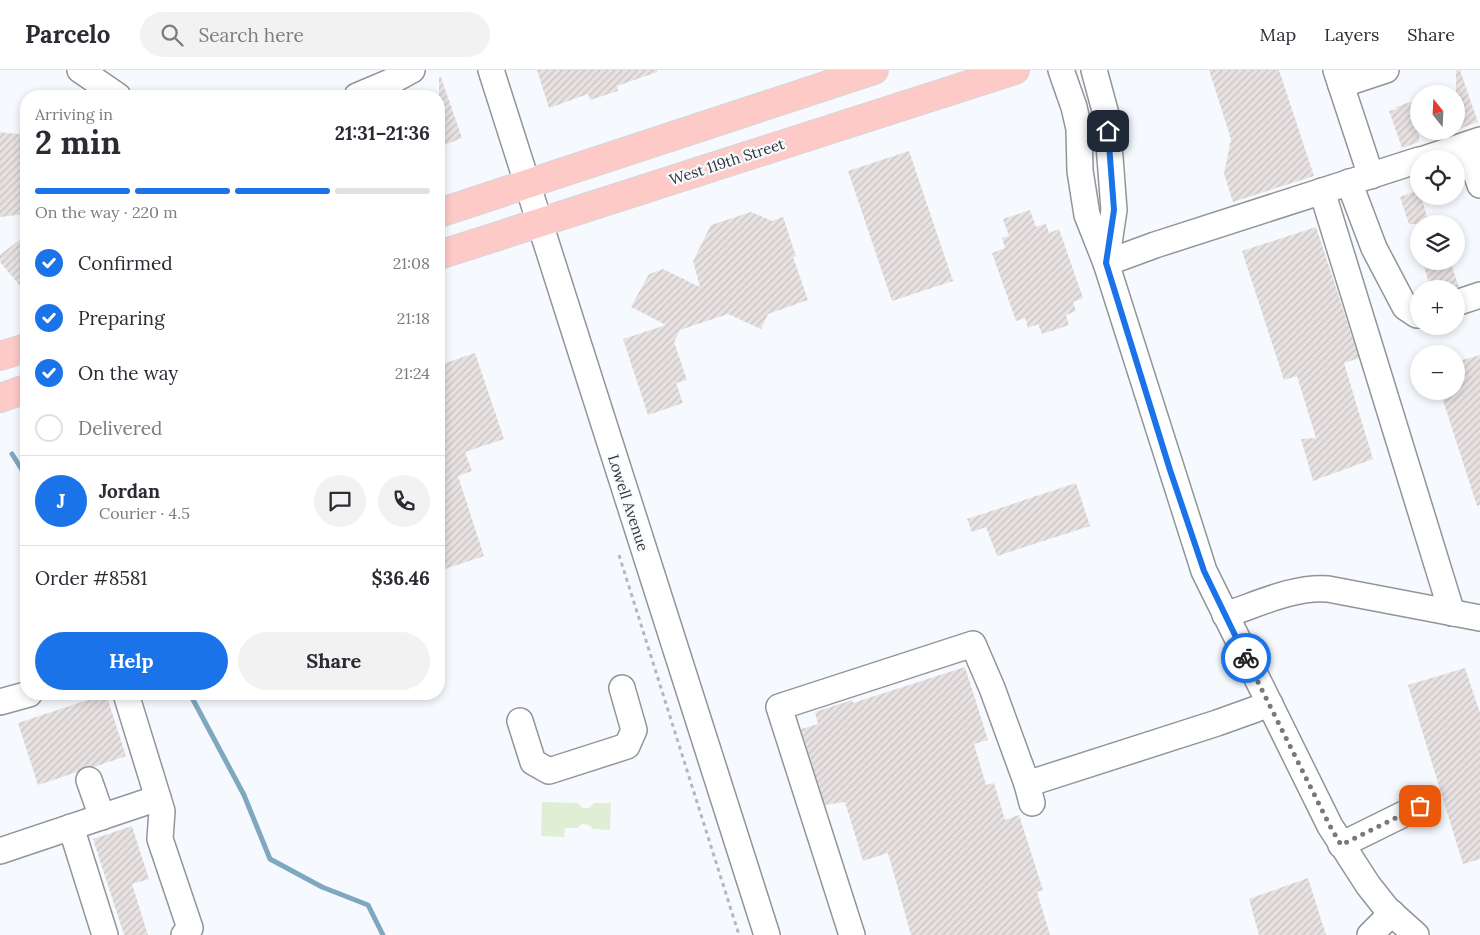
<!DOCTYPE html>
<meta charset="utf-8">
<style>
body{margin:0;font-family:Lora,serif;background:#f2f2f3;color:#2b2b33;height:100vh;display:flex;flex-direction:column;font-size:19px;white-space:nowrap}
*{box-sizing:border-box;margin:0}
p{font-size:16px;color:#7c7c81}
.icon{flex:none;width:28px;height:28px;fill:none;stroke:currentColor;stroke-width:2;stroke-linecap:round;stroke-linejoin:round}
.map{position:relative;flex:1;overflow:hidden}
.sheet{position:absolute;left:20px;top:20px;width:425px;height:610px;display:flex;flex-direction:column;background:#fff;border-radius:20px;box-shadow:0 2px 8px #0003}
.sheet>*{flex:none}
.needle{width:32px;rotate:342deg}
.controls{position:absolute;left:1410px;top:15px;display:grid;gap:10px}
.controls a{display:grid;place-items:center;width:55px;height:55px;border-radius:50%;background:#fff;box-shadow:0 2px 8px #0003;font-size:25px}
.pin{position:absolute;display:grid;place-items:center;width:42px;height:42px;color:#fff;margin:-21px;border-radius:10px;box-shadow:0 2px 8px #0006}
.courier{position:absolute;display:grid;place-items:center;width:50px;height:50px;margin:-25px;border:4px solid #1a73e8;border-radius:50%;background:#fff;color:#222;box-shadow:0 1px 6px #0007}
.overview em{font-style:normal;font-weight:700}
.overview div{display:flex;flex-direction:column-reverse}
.overview{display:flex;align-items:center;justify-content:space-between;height:85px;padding:0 15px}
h1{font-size:32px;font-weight:700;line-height:38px}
.bar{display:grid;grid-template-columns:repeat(4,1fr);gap:8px 5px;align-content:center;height:60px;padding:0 15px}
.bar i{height:6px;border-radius:4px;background:#e1e1e2}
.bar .selected{background:#1a73e8}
.bar p{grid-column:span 4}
.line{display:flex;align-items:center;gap:12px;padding:0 15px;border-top:1px solid #e1e1e2}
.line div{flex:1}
.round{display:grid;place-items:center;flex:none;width:52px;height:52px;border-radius:26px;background:#f2f2f3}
ol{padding:0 15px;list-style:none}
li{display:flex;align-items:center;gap:15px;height:55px}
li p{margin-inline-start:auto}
li .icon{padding:5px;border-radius:50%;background:#1a73e8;color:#fff;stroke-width:4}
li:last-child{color:#7c7c81}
li i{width:28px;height:28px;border:2px solid #e1e1e2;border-radius:50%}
.primary-button{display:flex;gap:10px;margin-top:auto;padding:10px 15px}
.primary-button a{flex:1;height:58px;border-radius:30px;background:#1a73e8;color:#fff;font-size:20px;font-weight:700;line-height:58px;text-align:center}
.primary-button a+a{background:#f2f2f3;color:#2b2b33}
header{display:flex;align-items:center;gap:30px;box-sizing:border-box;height:70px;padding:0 25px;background:#fff;border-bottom:1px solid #e1e1e2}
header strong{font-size:24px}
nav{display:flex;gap:28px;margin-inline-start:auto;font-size:18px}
.search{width:350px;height:45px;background:#f2f2f3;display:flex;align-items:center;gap:12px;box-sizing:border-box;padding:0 18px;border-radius:28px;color:#7c7c81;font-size:19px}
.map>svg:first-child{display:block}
</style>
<header>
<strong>Parcelo</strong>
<div class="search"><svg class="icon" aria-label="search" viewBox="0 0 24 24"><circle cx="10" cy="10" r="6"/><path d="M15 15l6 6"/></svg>Search here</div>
<nav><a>Map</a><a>Layers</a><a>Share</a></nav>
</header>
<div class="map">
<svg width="1480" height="865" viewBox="0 0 1480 865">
<defs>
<pattern id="building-hatch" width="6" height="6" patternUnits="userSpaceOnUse" patternTransform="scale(1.25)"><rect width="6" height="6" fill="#e8e1e1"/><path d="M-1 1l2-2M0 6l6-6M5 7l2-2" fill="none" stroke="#c7c2c2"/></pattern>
</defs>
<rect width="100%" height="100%" fill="#f6fafe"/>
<path fill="#e0eed6" d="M542 732 578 733 583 738H589L594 733H611L610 760 593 759 589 755 582 754 577 758H565L564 767 541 766Z"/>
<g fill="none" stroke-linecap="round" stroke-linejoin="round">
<g stroke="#7ea8be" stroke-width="5">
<path d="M12 384 26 406"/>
<path d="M190 624 244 725 270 789 322 817 368 835 383 865"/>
</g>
</g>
<g fill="url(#building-hatch)">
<path d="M537 0H657V2L617 16 618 21 590 30 588 24 549 38Z"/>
<path d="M1209 0H1279L1314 106 1233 132 1224 104 1231 69Z"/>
<path d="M1456 0H1460L1478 52 1456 60Z"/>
<path d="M439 7H441L462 68 439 77Z"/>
<path d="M1419 29V72L1402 78 1389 41 1397 39 1396 37Z"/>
<path d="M0 62 26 65V98H24L26 144 0 147Z"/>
<path d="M909 81 953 211 892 231 848 101Z"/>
<path d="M1419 120V126H1421L1429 154H1409L1400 127Z"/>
<path d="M1030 140 1036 157 1046 154 1049 163 1059 159 1083 228 1073 232 1076 241 1066 245 1069 255 1042 264 1038 254 1028 258 1025 248 1016 251 992 183 1005 178 1002 168 1009 166 1003 149Z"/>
<path d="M751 142 772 151 783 147 796 186 793 187 808 230 768 244 761 259 728 244 680 260 674 272 687 310 676 313 683 333 648 345 623 269 666 255 631 237 649 204 663 199 700 217 693 191 711 155Z"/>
<path d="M1316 157 1359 288 1344 293 1373 389 1313 411 1301 369 1316 368 1297 306 1284 310 1242 181Z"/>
<path d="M26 165V223L0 192V185Z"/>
<path d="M1422 191H1450L1459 217 1453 219H1431Z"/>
<path d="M475 283 504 369 465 382 472 401 458 406 484 486 439 501V295Z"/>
<path d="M1480 285V435L1477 436 1440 321H1456V292Z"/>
<path d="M1076 413 1090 456 997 486 986 457 972 462 967 449Z"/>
<path d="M965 597 988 670 974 674 986 715 994 713 1005 750 1019 745 1043 820 1037 822 1050 865H911L888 783 863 791 845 732 825 735 801 659 818 654 815 642 852 630 853 633Z"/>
<path d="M1465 598 1480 643V789L1463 794 1408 615Z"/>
<path d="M106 624 126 686 94 697 85 696 77 702 38 715 18 653Z"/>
<path d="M132 756 149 809 132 814 148 865H124L93 769Z"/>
<path d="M1308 808 1326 865H1259L1249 829Z"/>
</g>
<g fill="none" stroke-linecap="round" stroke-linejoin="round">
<g stroke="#919599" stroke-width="28">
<g id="minor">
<path d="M80 0 118 26"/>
<path d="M491 0 767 865"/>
<path d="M1061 0 1074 37 1079 59 1080 101 1087 145 1106 193 1204 501 1330 756 1368 815 1387 839 1416 865"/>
<path d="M1094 0 1107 48 1114 140 1106 193"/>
<path d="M1336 0 1371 106"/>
<path d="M1341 15 1386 0"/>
<path d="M357 26 390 12 412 0"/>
<path d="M1467 75 1480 115"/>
<path d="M1424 89 1480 70"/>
<path d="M1349 112 1374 178 1405 237 1417 245H1419"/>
<path d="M1322 121 1452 543"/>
<path d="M1106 193 1155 175 1419 90"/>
<path d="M1456 233 1480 225"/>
<path d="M1225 545C1256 535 1294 516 1328 519L1480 548"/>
<path d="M126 624 162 741 160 769 190 858 184 865"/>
<path d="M0 632 29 624"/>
<path d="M520 651 533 692 549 701 627 676 634 660 622 618"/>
<path d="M89 710 102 747"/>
<path d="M1032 733 1027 714 1217 653 1270 634"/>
<path d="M71 757 105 865"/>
<path d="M1341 775 1420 736"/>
<path d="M0 781 158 728"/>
<path d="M852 865 779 637 973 574 992 618 1027 714"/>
<path d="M1370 865 1392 843"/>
</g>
</g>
<g stroke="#d6d6d7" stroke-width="30">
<g id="major">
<path d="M439 143 874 0"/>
<path d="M439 185 1015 0"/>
<path d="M0 286 26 278"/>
<path d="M0 328 26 319"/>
</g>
</g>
<path stroke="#b5b8bb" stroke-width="3" stroke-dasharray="4 4" stroke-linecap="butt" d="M619 485 739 865"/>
<use href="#minor" stroke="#fff" stroke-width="25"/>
<use href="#major" stroke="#fdcac7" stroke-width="28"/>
</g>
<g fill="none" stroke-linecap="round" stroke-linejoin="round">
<path stroke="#77797b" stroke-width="5" stroke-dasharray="0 9" d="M1246 588 1330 756 1341 775 1420 736"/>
<path stroke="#1a73e8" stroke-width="6" d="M1108 61 1114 140 1106 193 1170 400 1204 501 1246 588"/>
</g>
<g text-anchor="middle" stroke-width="4.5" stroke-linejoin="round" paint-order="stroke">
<g font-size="15" fill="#323435" stroke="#f6fafe">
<text transform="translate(727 92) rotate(-18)" y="5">West 119th Street</text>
<text transform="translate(628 433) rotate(72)" y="5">Lowell Avenue</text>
</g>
</g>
</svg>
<div class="controls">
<a><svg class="needle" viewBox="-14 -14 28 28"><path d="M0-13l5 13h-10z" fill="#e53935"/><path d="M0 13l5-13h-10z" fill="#7c7c81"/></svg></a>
<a><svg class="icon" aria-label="locate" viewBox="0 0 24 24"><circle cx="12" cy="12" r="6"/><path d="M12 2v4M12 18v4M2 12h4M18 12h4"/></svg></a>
<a><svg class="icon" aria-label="layers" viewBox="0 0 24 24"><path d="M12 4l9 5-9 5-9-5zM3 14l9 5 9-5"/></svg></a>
<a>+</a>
<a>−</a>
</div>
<div class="pin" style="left:1420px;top:736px;background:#ea580c"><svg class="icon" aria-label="bag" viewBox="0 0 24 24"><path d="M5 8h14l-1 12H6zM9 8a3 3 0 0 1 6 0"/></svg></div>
<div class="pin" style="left:1108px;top:61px;background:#1f2937"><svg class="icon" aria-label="home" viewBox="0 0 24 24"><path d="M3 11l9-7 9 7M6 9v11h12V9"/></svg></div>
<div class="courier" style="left:1246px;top:588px"><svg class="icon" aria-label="bike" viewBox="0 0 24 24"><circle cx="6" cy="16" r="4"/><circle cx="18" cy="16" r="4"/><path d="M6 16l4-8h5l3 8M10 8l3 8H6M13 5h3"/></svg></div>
<section class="sheet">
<div class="overview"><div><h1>2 min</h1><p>Arriving in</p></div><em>21:31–21:36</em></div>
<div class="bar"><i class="selected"></i><i class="selected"></i><i class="selected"></i><i></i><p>On the way · 220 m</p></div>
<ol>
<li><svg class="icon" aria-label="check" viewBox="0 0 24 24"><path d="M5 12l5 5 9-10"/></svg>Confirmed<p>21:08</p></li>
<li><svg class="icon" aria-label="check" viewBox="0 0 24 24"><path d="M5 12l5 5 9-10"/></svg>Preparing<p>21:18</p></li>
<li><svg class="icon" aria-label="check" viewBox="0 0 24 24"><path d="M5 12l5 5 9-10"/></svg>On the way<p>21:24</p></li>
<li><i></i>Delivered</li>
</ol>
<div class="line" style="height:90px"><b class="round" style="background:#1a73e8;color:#fff">J</b><div><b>Jordan</b><p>Courier · 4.5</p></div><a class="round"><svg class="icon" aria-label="chat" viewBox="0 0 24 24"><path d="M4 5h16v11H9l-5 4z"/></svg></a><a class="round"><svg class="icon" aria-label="phone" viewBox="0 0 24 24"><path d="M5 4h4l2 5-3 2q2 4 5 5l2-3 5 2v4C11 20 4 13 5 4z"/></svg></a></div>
<div class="line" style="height:65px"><div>Order #8581</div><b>$36.46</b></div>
<div class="primary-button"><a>Help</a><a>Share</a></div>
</section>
</div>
